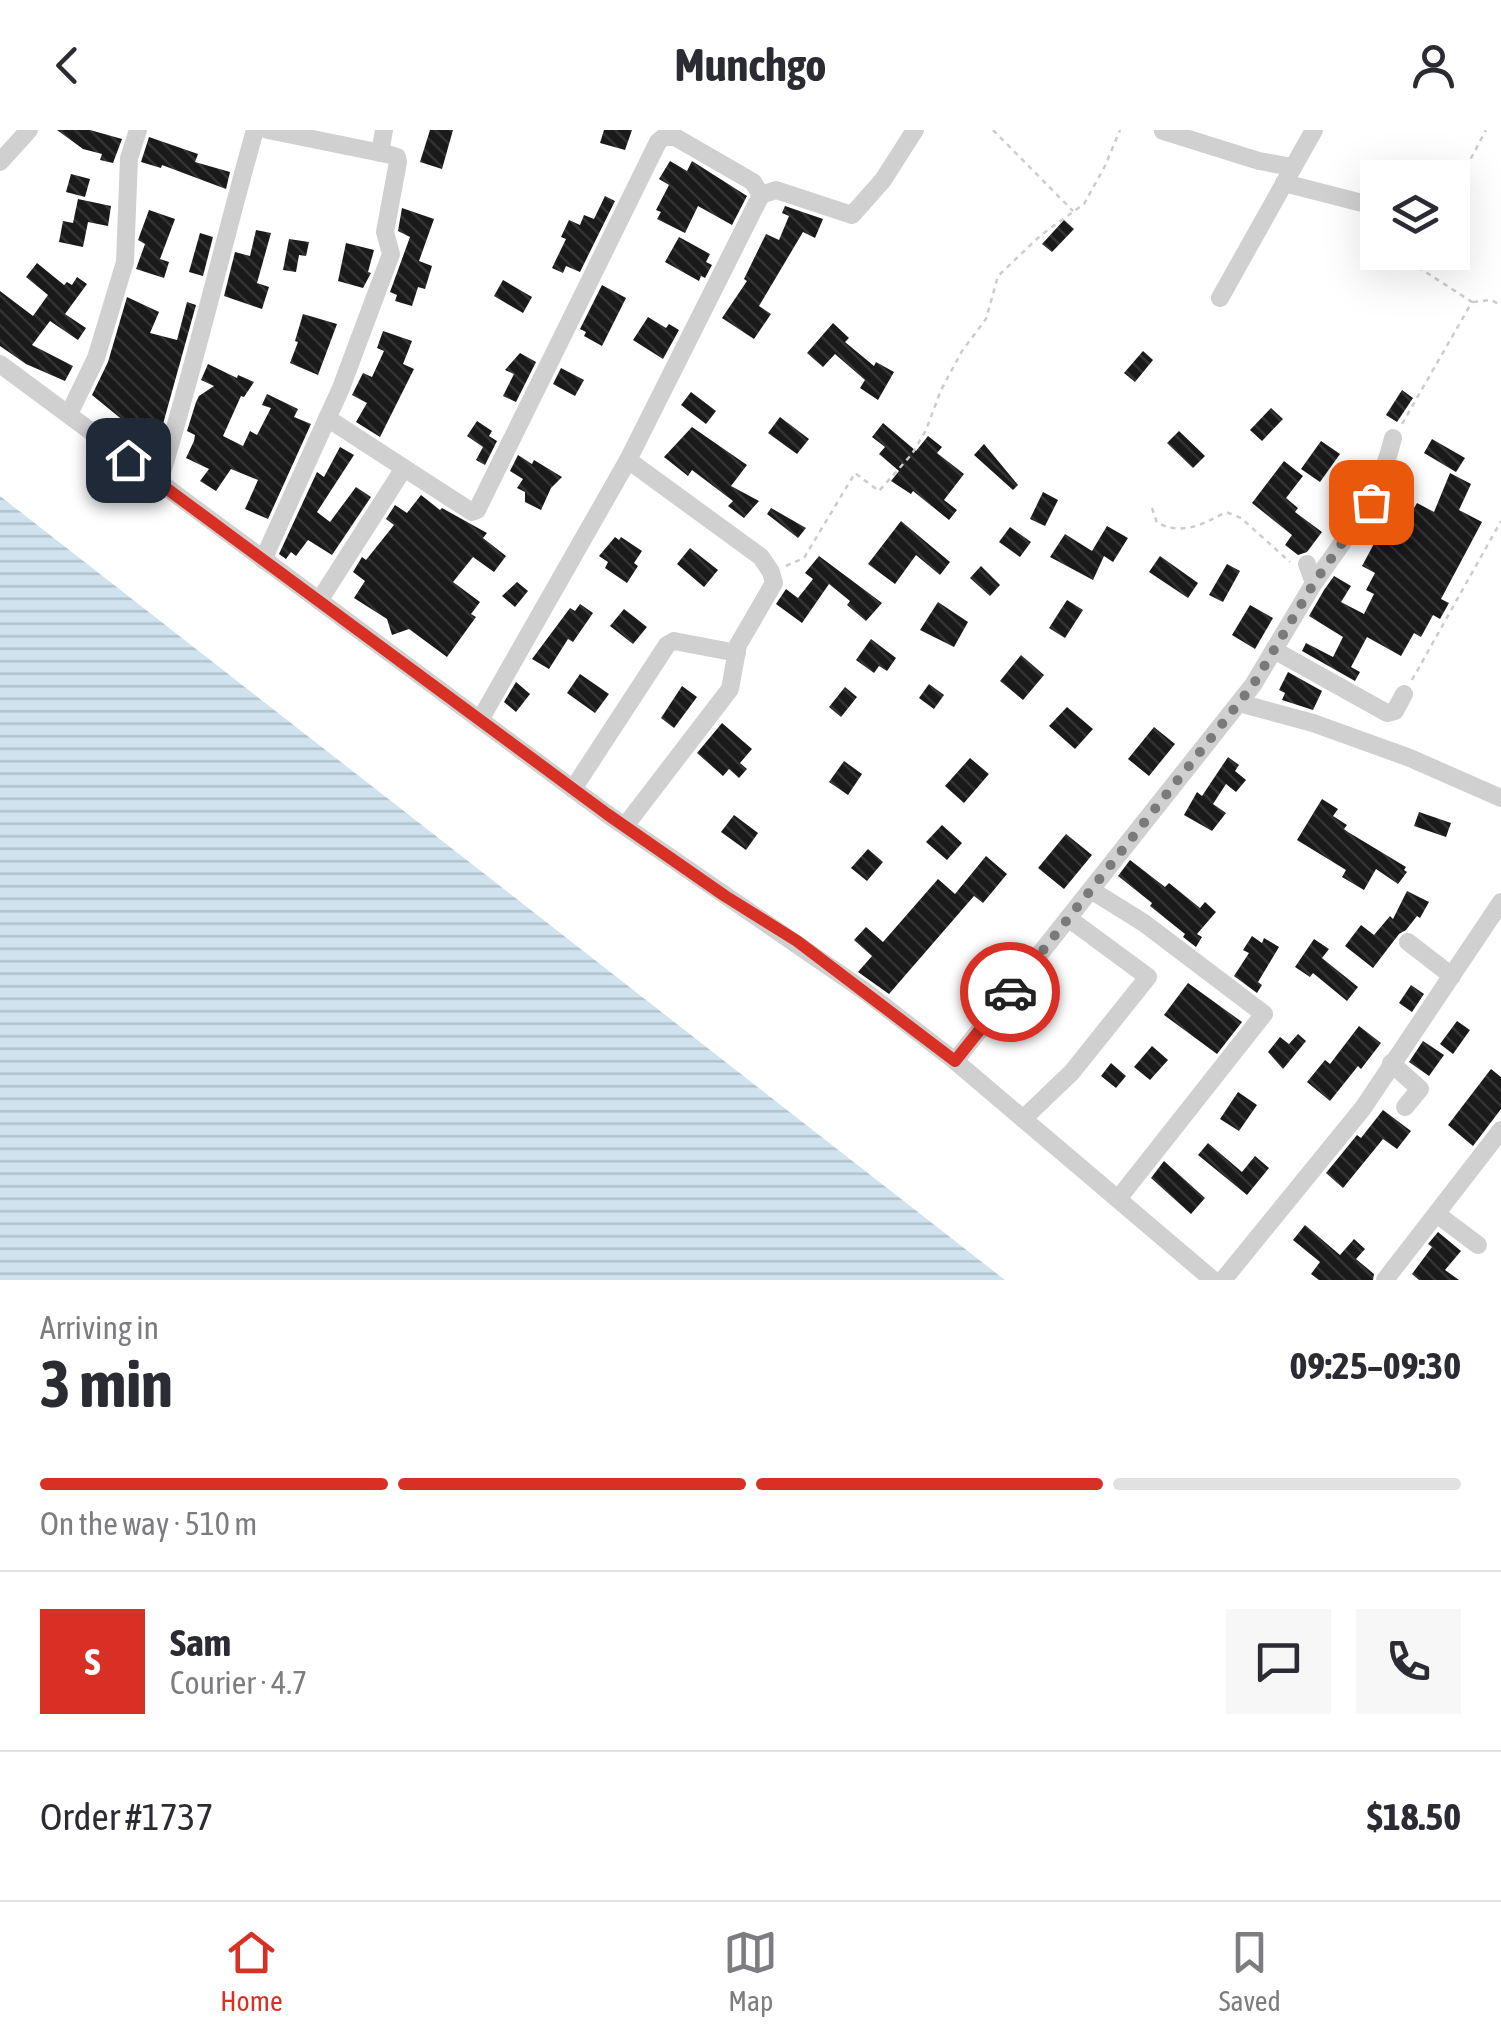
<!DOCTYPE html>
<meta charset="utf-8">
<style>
body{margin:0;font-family:"Asap Condensed",sans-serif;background:#f7f7f7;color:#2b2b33;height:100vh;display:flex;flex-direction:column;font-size:38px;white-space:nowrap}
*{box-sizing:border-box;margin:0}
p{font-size:32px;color:#7c7c81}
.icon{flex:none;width:55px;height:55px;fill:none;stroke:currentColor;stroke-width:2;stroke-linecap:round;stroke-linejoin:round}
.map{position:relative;height:1150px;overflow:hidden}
.panel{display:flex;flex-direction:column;background:#fff;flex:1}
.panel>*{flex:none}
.tools{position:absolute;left:1360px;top:30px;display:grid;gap:20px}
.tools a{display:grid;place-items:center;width:110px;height:110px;border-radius:0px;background:#fff;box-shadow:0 10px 40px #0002;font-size:50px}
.pin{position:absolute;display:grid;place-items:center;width:85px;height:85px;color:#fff;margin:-42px;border-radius:20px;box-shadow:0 5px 15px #0006}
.courier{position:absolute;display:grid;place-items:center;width:100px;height:100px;margin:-50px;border:8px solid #d93025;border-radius:50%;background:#fff;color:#222;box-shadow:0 2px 12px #0007}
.overview em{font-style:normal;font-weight:700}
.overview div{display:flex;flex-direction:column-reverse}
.overview{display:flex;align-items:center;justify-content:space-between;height:170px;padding:0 40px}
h1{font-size:65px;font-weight:700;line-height:75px}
.bar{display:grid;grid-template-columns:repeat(4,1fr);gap:15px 10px;align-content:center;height:120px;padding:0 40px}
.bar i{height:12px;border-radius:8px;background:#e1e1e2}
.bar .on{background:#d93025}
.bar p{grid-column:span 4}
.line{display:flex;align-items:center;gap:25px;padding:0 40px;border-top:2px solid #e1e1e2}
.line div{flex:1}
.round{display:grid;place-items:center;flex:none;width:105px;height:105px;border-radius:0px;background:#f7f7f7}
header{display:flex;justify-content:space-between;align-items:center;height:130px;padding:0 40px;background:#fff;font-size:45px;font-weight:700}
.dock{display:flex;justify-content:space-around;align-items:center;height:140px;border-top:2px solid #e1e1e2;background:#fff;font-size:28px;color:#7c7c81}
.dock a{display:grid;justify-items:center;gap:5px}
.dock .on{color:#d93025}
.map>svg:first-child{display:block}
</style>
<header><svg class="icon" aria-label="back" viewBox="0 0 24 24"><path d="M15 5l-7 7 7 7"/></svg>Munchgo<svg class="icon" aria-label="person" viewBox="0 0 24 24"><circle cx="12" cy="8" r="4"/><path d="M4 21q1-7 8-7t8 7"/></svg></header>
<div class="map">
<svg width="1501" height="1150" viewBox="0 0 1501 1150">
<defs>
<pattern id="water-rules" width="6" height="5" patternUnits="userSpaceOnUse" patternTransform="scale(2.5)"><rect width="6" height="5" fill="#cfe2ee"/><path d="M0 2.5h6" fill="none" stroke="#b2c2cd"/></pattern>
<pattern id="building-back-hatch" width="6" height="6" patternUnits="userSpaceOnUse" patternTransform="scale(2.5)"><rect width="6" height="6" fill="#1a1a1a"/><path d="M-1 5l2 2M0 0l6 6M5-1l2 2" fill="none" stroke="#333"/></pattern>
</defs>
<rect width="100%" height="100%" fill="#fff"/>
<path fill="url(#water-rules)" d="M0 366 1005 1150H0Z"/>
<g fill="url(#building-back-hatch)">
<path d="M57 0H90L122 9 113 33 100 30 102 24 83 19Z"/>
<path d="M430 0H453L442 39 420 32Z"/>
<path d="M604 0H632L625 20 600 13Z"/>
<path d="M149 7 198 24 195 32 230 42 226 59 162 35 161 38 141 32Z"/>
<path d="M670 31 687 41 692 31 747 66 732 95 698 76 685 103 657 89 661 82 656 80 669 55 659 49Z"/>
<path d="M71 44 90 49 85 67 66 62Z"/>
<path d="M605 66 615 71 580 142 566 136 563 143 552 138 566 109 561 107 569 90 580 95 584 85 594 89Z"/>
<path d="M78 69 111 76 108 96 88 92 83 117 59 112 63 91 73 93Z"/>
<path d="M785 76 823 89 815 108 803 102 759 176 771 184 754 209 722 188 747 151 744 149 766 104 779 110 789 86 782 83Z"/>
<path d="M402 78 434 89 419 131 432 136 425 159 418 157 412 176 395 171 397 165 390 162 410 107 398 101Z"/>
<path d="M149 80 175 89 160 129 169 132 164 148 136 139 145 114 138 110Z"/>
<path d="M1064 90 1074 99 1052 122 1042 114Z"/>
<path d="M256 100 271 103 257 153 269 157 262 179 224 166 235 122 250 126Z"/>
<path d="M200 103 213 107 203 146 189 142Z"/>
<path d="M679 107 710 124 706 132 712 135 705 148 701 146 699 151 665 132Z"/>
<path d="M289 109 309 112 306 126 299 125 296 142 283 140Z"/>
<path d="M346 113 374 120 368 142 371 143 363 158 338 151Z"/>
<path d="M37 133 64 155 67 152 72 155 77 147 87 154 65 184 86 198 78 210 50 191 32 215 73 236 65 251 26 234 0 216V161L33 186 48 165 26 147Z"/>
<path d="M503 150 532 167 523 183 494 166Z"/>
<path d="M602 155 626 168 602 216 584 206 586 202 580 199Z"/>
<path d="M127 167 159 182 150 203 177 210 187 172 196 175 158 312 130 296 92 265 108 232Z"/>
<path d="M303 184 337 194 318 245 290 233 298 212 295 211Z"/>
<path d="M648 187 666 198 669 194 679 200 663 229 633 210Z"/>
<path d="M833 193 849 208 845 212 874 236 876 232 894 242 878 270 860 258 865 250 835 224 823 237 807 223Z"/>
<path d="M383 201 412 211 403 234 414 239 380 307 356 292 367 273 352 265 363 243 372 247 384 221 377 218Z"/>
<path d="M1143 221 1153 230 1135 252 1124 243Z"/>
<path d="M520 223 536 232 516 272 503 266 514 244 505 240Z"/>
<path d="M208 234 237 248 238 245 254 252 244 267 241 266 223 306 243 316 250 301 257 305 271 278 262 275 267 264 298 279 294 287 311 294 268 389 245 379 258 350 231 339 216 361 200 351 209 339 186 328 194 311 195 305 187 301 196 272 199 266 214 256 201 250Z"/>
<path d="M561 238 584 250 575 266 553 254Z"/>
<path d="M1402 260 1413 268 1397 292 1386 285Z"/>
<path d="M691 262 716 281 706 294 681 275Z"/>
<path d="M1271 278 1283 289 1262 311 1250 300Z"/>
<path d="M780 287 809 309 797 324 768 303Z"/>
<path d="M477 291 492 301 489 306 497 311 485 335 476 330 483 317 467 306Z"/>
<path d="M883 293 916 321 928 306 942 317 937 323 964 344 944 370 957 380 949 390 913 361 911 364 891 351 899 341 879 324 885 317 872 307Z"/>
<path d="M692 297 747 335 731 356 759 371 744 388 728 376 733 371 692 340 688 346 664 327Z"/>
<path d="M1179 301 1205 326 1193 338 1167 313Z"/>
<path d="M1432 309 1465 328 1456 342 1424 323Z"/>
<path d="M1321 311 1340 324 1320 352 1301 339Z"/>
<path d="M984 314 1018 355 1013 360 974 325Z"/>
<path d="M340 317 354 325 317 382 330 392 356 357 371 367 332 425 308 410 296 426 291 422 286 429 279 424 317 342 324 347Z"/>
<path d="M518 325 532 334 534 330 562 347 551 358 541 380 525 372V362L517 358 523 349 510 341Z"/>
<path d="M1284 331 1303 346 1286 368 1298 378 1295 382 1322 402 1307 422 1298 425 1285 415 1292 405 1252 373Z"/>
<path d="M1450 343 1471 354 1459 380 1482 392 1441 469 1449 473 1440 489 1433 485 1421 507 1414 503 1401 526 1367 507 1351 537 1360 542 1355 551 1302 521 1306 513 1333 527 1343 507 1309 486 1324 460 1334 446 1351 456 1341 472 1364 484 1374 464 1366 460 1375 443 1362 436 1397 371 1413 380 1417 373 1434 382Z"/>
<path d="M1043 362 1058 370 1045 396 1030 389Z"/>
<path d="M421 365 440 380 442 378 487 403 483 408 506 426 494 442 473 427 453 452 480 472 471 484 476 487 447 527 409 499 392 505 387 489 354 468 365 451 353 442 362 427 366 430 394 395 386 389 395 375 407 383Z"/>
<path d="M771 378 806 398 798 408 767 384Z"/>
<path d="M901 391 950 432 940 445 916 425 895 454 868 434Z"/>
<path d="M1107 396 1128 408 1113 432 1104 426 1093 450 1050 427 1065 404 1092 421Z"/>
<path d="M1010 397 1031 412 1020 427 999 412Z"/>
<path d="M615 407 619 410 621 407 642 421 634 433 638 436 627 453 605 438 608 432 599 426Z"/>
<path d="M690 418 718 440 704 457 677 434Z"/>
<path d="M819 426 882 473 866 491 847 475 850 471 829 454 802 493 776 474 786 459 798 468 813 449 805 443Z"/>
<path d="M1160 426 1198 453 1188 468 1149 442Z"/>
<path d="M1227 434 1240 441 1223 472 1209 465Z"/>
<path d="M981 436 1000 455 990 466 970 448Z"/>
<path d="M517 452 528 461 515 477 502 466Z"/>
<path d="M1067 470 1083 480 1065 508 1049 498Z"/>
<path d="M938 472 968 492 954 517 920 500Z"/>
<path d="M580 474 593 483 573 512 568 509 549 539 532 529 570 478 575 481Z"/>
<path d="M1250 475 1273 488 1255 519 1232 505Z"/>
<path d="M624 479 647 497 633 514 610 496Z"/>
<path d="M871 509 896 528 887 541 879 536 874 543 856 530Z"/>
<path d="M1021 525 1044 545 1023 570 1000 551Z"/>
<path d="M1288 542 1322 561 1313 580 1282 570 1285 563 1279 560Z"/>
<path d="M580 544 609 564 595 583 567 563Z"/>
<path d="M516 552 530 564 516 582 504 572Z"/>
<path d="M929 554 944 565 934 579 919 568Z"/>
<path d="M682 556 697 567 674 598 661 588Z"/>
<path d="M845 557 857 567 841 587 829 577Z"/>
<path d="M1067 577 1093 599 1075 619 1049 596Z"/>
<path d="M722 593 752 619 740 633 747 639 739 648 729 639 723 646 697 623Z"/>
<path d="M1154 597 1175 614 1149 646 1128 629Z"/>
<path d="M1228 627 1239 635 1235 641 1246 650 1236 662 1226 654 1213 674 1226 683 1212 701 1184 685 1197 662 1202 666Z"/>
<path d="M970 628 989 644 964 673 945 656Z"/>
<path d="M844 631 862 644 848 665 829 652Z"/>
<path d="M1322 669 1338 679 1333 686 1347 695 1344 699 1348 702 1406 737 1404 740 1407 742 1398 754 1376 739 1364 760 1342 747 1346 740 1297 710Z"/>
<path d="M1419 682 1451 693 1446 707 1414 696Z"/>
<path d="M734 685 758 703 746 720 721 702Z"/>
<path d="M942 695 962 713 947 730 926 712Z"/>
<path d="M1066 704 1092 725 1064 759 1038 738Z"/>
<path d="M868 719 883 732 867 751 851 738Z"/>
<path d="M986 726 1007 744 983 773 974 766 889 864 858 842 872 826 854 810 866 797 883 812 938 749 955 764Z"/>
<path d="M1130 730 1165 757 1169 753 1200 778 1205 772 1216 782 1197 804 1202 807 1196 817 1183 807 1185 804 1150 776 1152 773 1118 746Z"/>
<path d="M1407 761 1429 772 1420 788 1417 786 1406 800 1399 804 1373 838 1345 816 1361 795 1374 805 1390 786 1393 789Z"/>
<path d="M1252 806 1262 813 1264 808 1279 817 1258 852 1262 855 1257 863 1234 846 1249 823 1243 820Z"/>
<path d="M1314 809 1329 819 1322 828 1358 857 1347 871 1313 843 1310 847 1295 837Z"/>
<path d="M1188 853 1242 892 1217 924 1164 885Z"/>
<path d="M1411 855 1424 864 1412 882 1399 873Z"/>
<path d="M1457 891 1470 900 1453 924 1440 914Z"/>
<path d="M1359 896 1381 913 1361 939 1358 936 1330 971 1307 952 1325 930 1330 934Z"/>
<path d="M1298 904 1306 911 1283 939 1268 922 1280 907 1289 914Z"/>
<path d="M1423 911 1444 925 1429 946 1409 932Z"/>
<path d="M1152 916 1168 930 1150 950 1134 937Z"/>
<path d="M1111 933 1126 946 1116 958 1101 946Z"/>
<path d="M1491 939 1501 947V979L1473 1016 1448 995Z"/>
<path d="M1238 962 1257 975 1239 1001 1220 989Z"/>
<path d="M1383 980 1411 1001 1397 1019 1383 1009 1343 1058 1326 1043 1357 1005 1361 1008Z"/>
<path d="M1208 1013 1242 1042 1255 1026 1269 1038 1247 1065 1198 1025Z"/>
<path d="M1164 1031 1205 1068 1191 1084 1151 1048Z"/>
<path d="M1305 1095 1340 1125 1354 1109 1365 1119 1356 1129 1374 1144 1373 1150H1319L1311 1144 1320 1132 1293 1110Z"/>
<path d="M1438 1102 1461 1121 1445 1140 1459 1150H1419L1412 1144 1432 1117 1428 1114Z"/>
</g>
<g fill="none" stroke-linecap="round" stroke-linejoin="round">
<g stroke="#cdcdcd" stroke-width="2.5" stroke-dasharray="5 5" stroke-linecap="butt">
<path d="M993 0 1073 81"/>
<path d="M1452 64 1486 0"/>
<path d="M1473 172 1491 170 1501 175"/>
<path d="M1402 294 1472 172 1421 139"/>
<path d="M1152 378 1157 393C1184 405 1201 395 1226 382L1241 388 1290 432"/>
<path d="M786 436 804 428 855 343 879 361 912 324 926 300 941 260 962 221 986 189 998 146 1041 105 1084 74 1105 36 1120 0"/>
<path d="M1412 550 1501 391"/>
</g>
<g stroke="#d0d0d0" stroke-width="18">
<path d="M1163 1 1259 31 1292 37"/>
<path d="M380 23 384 0"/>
<path d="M0 32 29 0"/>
<path d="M1284 53 1378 77"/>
<path d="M761 65 776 60 852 85 883 50 915 0"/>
<path d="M1413 122 1418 124"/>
<path d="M1220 168 1314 0"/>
<path d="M0 234 607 684 866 862 955 931 1213 1150"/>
<path d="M69 284 96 228 125 132 129 28 138 0"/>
<path d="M327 288 404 338"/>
<path d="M159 352C195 236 222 117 255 0"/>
<path d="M263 430 341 258 391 124 385 102 398 32 397 27 391 25 268 0"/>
<path d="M1314 453C1347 406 1380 365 1393 308"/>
<path d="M319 471 404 338 472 382 477 380 658 12 664 7H675L753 52 761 65 628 330 480 590"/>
<path d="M1274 520 1387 583 1395 581 1404 564"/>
<path d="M1239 573 1313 593 1410 628 1501 668"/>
<path d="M573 659 667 515 674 511 737 523"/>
<path d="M625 696 730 559 738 515 774 453 771 442 761 427 628 330"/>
<path d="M1091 760 1144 793 1264 884 1118 1069"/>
<path d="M1408 812 1452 846"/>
<path d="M955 931 1253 555 1314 453 1307 434"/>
<path d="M1391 933 1420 959 1405 977"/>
<path d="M1023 989 1072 942 1148 847 1068 788"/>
<path d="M1438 1085 1478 1115"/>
<path d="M1223 1150 1363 978 1501 772"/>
<path d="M1385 1150 1501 1000"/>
</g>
</g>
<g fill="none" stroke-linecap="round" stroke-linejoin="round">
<path stroke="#7a7a7a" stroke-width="10" stroke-dasharray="0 18" d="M1010 862 1253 555 1314 453 1371 372"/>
<path stroke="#d93025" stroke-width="12" d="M128 330 607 684 725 766 797 811 955 931 1010 862"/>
</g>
</svg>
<div class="tools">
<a><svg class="icon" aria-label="layers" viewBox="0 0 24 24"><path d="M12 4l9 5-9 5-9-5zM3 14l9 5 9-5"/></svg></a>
</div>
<div class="pin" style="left:1371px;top:372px;background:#ea580c"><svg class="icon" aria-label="bag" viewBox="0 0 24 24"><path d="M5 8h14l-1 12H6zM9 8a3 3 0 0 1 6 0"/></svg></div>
<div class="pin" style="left:128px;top:330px;background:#1f2937"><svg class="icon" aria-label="home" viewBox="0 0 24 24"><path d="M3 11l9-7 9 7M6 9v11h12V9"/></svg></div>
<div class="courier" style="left:1010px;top:862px"><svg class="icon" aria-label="car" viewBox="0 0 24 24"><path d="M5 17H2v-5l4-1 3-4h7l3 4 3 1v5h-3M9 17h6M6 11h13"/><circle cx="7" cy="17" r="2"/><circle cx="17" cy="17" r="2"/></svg></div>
</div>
<section class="panel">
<div class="overview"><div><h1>3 min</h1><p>Arriving in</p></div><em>09:25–09:30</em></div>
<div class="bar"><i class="on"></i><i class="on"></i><i class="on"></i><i></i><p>On the way · 510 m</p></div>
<div class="line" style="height:180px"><b class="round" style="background:#d93025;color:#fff">S</b><div><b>Sam</b><p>Courier · 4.7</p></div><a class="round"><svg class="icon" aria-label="chat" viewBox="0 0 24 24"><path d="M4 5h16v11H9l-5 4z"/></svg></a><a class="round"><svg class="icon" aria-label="phone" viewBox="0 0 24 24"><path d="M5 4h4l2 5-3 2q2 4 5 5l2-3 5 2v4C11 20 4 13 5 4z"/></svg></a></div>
<div class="line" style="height:130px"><div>Order #1737</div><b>$18.50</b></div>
</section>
<nav class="dock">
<a class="on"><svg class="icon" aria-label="home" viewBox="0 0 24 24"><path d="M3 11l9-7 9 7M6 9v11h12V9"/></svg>Home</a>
<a><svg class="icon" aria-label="map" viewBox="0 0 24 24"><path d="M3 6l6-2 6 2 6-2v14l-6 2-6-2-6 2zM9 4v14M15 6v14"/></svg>Map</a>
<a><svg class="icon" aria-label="saved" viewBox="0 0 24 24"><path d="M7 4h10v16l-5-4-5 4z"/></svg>Saved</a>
</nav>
